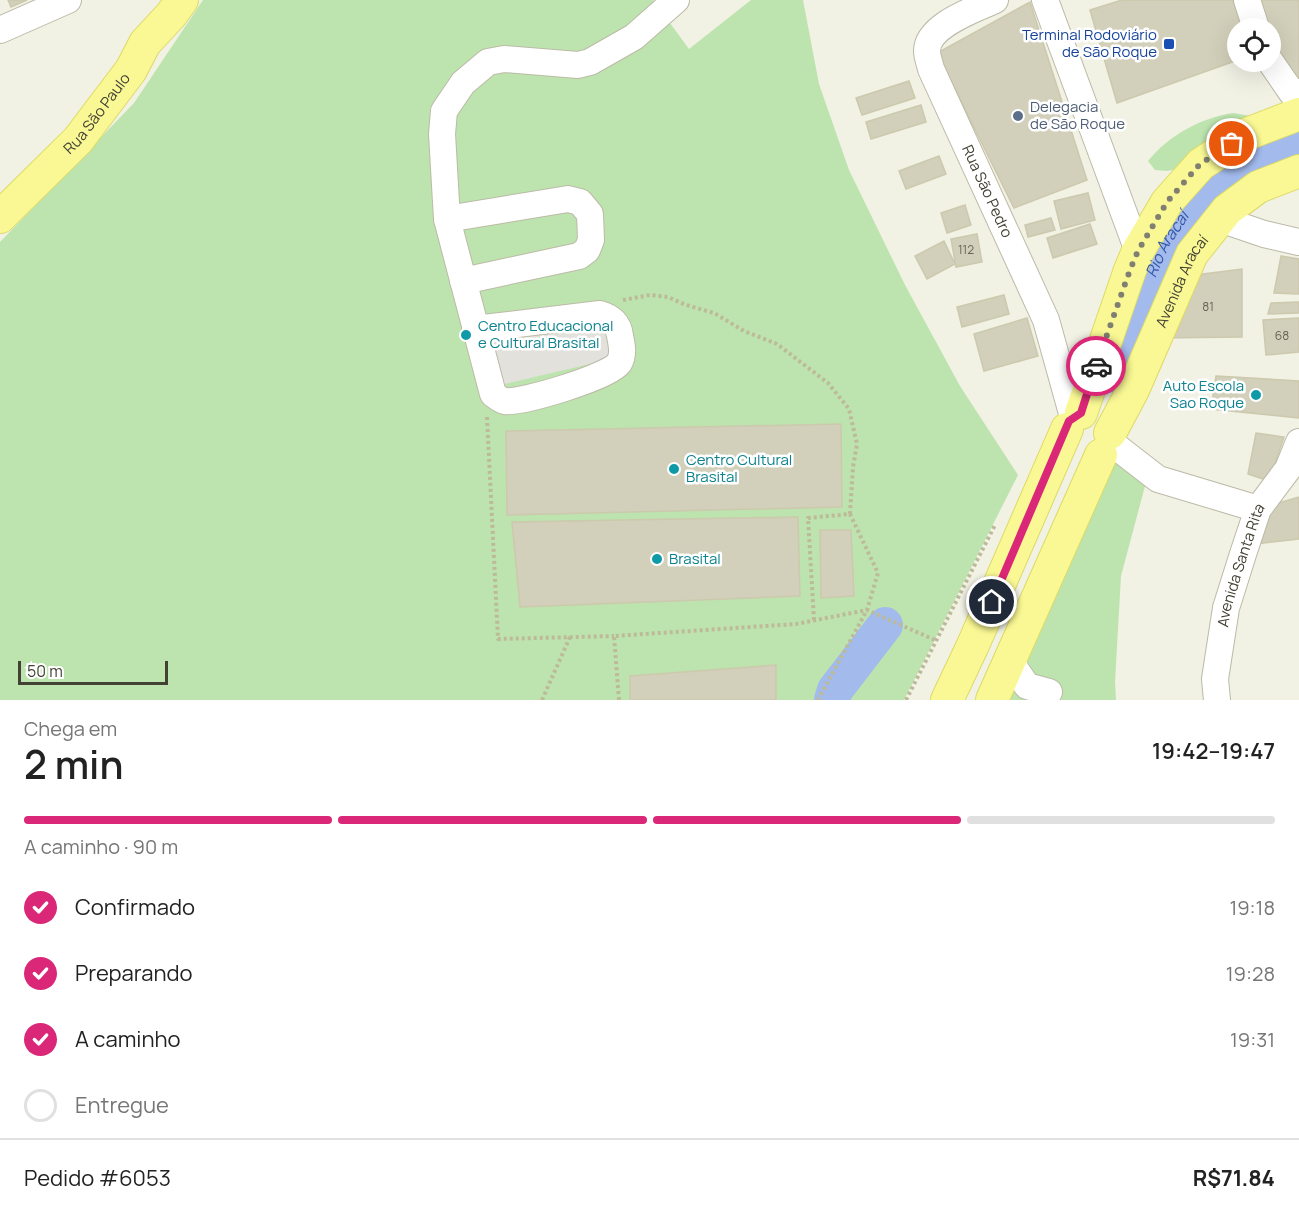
<!DOCTYPE html>
<html lang="pt">
<meta charset="utf-8">
<style>
body{margin:0;font-family:Manrope,sans-serif;background:#f6f6f6;color:#222;height:100vh;display:flex;flex-direction:column;font-size:22px;white-space:nowrap}
*{box-sizing:border-box;margin:0}
p{font-size:20px;color:#767676}
.icon{flex:none;width:33px;height:33px;fill:none;stroke:currentColor;stroke-width:2;stroke-linecap:round;stroke-linejoin:round}
.map{position:relative;height:700px;overflow:hidden}
.panel{display:flex;flex-direction:column;background:#fff;flex:1}
.panel>*{flex:none}
.controls{position:absolute;left:1227px;top:18px;display:grid;gap:12px}
.controls a{display:grid;place-items:center;width:54px;height:54px;border-radius:50%;background:#fff;box-shadow:0 6px 24px #0002;font-size:30px}
.scale{position:absolute;left:18px;bottom:15px;width:150px;box-sizing:border-box;padding-left:6px;border:3px solid #434134;border-top:0;font-size:16px;line-height:21px;white-space:nowrap;color:#434134;-webkit-text-stroke:4px #fff;paint-order:stroke}
.pin{position:absolute;display:grid;place-items:center;width:51px;height:51px;color:#fff;margin:-26px;border:3px solid #fff;border-radius:50%;box-shadow:0 2px 6px #0007}
.courier{position:absolute;display:grid;place-items:center;width:60px;height:60px;margin:-30px;border:4px solid #db2777;border-radius:50%;background:#fff;color:#222;box-shadow:0 2px 8px #0007}
.headline em{font-style:normal;font-weight:600}
.headline div{display:flex;flex-direction:column-reverse}
.headline{display:flex;align-items:center;justify-content:space-between;height:102px;padding:0 24px}
h1{font-size:39px;font-weight:600;line-height:45px}
.bar{display:grid;grid-template-columns:repeat(4,1fr);gap:9px 6px;align-content:center;height:72px;padding:0 24px}
.bar i{height:8px;border-radius:4px;background:#e0e0e0}
.bar .selected{background:#db2777}
.bar p{grid-column:span 4}
.line{display:flex;align-items:center;gap:15px;padding:0 24px;border-top:2px solid #e0e0e0}
.line div{flex:1}
ol{padding:0 24px;list-style:none}
li{display:flex;align-items:center;gap:18px;height:66px}
li p{margin-inline-start:auto}
li .icon{padding:6px;border-radius:50%;background:#db2777;color:#fff;stroke-width:4}
li:last-child{color:#767676}
li i{width:33px;height:33px;border:3px solid #e0e0e0;border-radius:50%}
.map>svg:first-child{display:block}
</style>
<div class="map">
<svg width="1299" height="700" viewBox="0 0 1299 700">
<rect width="100%" height="100%" fill="#f1f1e4"/>
<g fill="#bde4ae">
<path d="M203 0H653L689 49 751 0H803L819 84 849 170 905 285 960 386 1018 475 904 700H0V242L134 103Z"/>
<path d="M1233 113 1251 116 1182 168 1167 171 1155 170 1148 161C1169 135 1201 118 1233 113Z"/>
<path d="M1117 457 1145 486 1121 576 1115 682 1116 700H1003Z"/>
</g>
<path fill="#e2e1dc" d="M607 326 611 359 501 385 488 339Z"/>
<g fill="none" stroke-linecap="round" stroke-linejoin="round">
<g stroke="#a2baec" stroke-width="36">
<path id="s1" d="M1107 375 1164 243 1198 193 1247 159 1299 141"/>
<path d="M832 700 835 690 885 625"/>
</g>
</g>
<g fill="#d2cfba" stroke="#ccc9ad" stroke-width="1.5">
<path d="M8 0H27L11 7Z"/>
<path d="M1122 0H1233L1242 28H1238V60L1117 103 1090 10Z"/>
<path d="M1259 0H1299V91L1292 92Z"/>
<path d="M1030 2 1087 180 1014 208 937 53Z"/>
<path d="M909 81 915 98 862 115 856 98Z"/>
<path d="M921 105 926 122 871 139 866 122Z"/>
<path d="M939 156 946 174 906 189 899 171Z"/>
<path d="M1088 193 1095 220 1061 229 1054 201Z"/>
<path d="M965 205 971 225 947 233 941 213Z"/>
<path d="M1051 218 1055 230 1028 237 1025 225Z"/>
<path d="M1090 224 1097 244 1053 258 1047 238Z"/>
<path d="M977 234 982 262 956 267 951 239Z"/>
<path d="M944 241 955 264 927 279 915 256Z"/>
<path d="M1281 256 1299 259V294L1274 293Z"/>
<path d="M1242 269V337L1160 338 1187 276Z"/>
<path d="M1004 295 1009 314 962 327 957 307Z"/>
<path d="M1299 302V313L1268 314 1271 303Z"/>
<path d="M1027 318 1038 356 984 371 974 334Z"/>
<path d="M1299 318V352L1266 355 1263 320Z"/>
<path d="M1216 376 1299 381V418L1211 409Z"/>
<path d="M841 424 842 507 507 515 506 431Z"/>
<path d="M1256 433 1284 437 1269 481 1248 474Z"/>
<path d="M1299 497V539L1246 545 1258 509Z"/>
<path d="M798 517 800 596 520 607 512 522Z"/>
<path d="M820 530H851L854 596 821 598Z"/>
<path d="M776 665V700H630V676Z"/>
</g>
<g fill="none" stroke-linecap="round" stroke-linejoin="round">
<g stroke="#bcbaa7" stroke-width="28">
<g id="minor">
<path id="s2" d="M995 0C976 9 927 25 927 51 927 57 930 64 931 69L1046 320 1073 417"/>
<path d="M1045 0 1138 251"/>
<path d="M1247 0 1256 28"/>
<path d="M0 30 68 0"/>
<path d="M1270 61 1292 93 1299 92"/>
<path d="M447 219 568 199 580 202 590 214 591 240 587 250 579 256 463 281"/>
<path d="M1220 219 1264 234 1299 242"/>
<path d="M475 329 600 314C611 317 619 324 620 336 622 345 624 355 619 363 609 377 522 403 505 401 500 400 497 397 493 394L447 219 442 134 444 111 463 83 488 62 504 59 578 65 590 62 634 37 676 0"/>
<path d="M1109 441 1158 479 1258 509"/>
<path d="M1010 661 1027 686 1049 692"/>
<path id="s3" d="M1217 700 1215 679 1226 608 1243 554 1258 509 1288 469 1299 442"/>
</g>
</g>
<g stroke="#ddda65" stroke-width="34">
<g id="major">
<path id="s4" d="M0 217 78 140 131 70 145 43 171 15 182 0"/>
<path d="M1081 413 1130 270 1138 251 1167 202 1201 164 1247 134 1299 114"/>
<path id="s5" d="M1110 433 1133 390 1192 254 1227 210 1258 187 1299 171"/>
<path d="M947 700 973 645 1067 429"/>
<path d="M992 700 1101 455"/>
</g>
</g>
<g stroke="#bdba99" stroke-width="4" stroke-dasharray="3 3" stroke-linecap="butt">
<path d="M623 300 650 295 668 297 686 305 714 313 744 331 777 344 828 383 849 409 857 444 853 467 850 514"/>
<path d="M487 417 498 639 614 636"/>
<path d="M814 620 808 518 850 514 878 573 867 610 818 700"/>
<path d="M542 700 570 637"/>
<path d="M619 700 614 636 796 624 867 610 935 640"/>
<path d="M906 700 995 525"/>
</g>
<use href="#minor" stroke="#fff" stroke-width="26"/>
<use href="#major" stroke="#f9f894" stroke-width="32"/>
</g>
<g fill="none" stroke-linecap="round" stroke-linejoin="round">
<path stroke="#807f72" stroke-width="6" stroke-dasharray="0 10.8" d="M1096 366 1130 270 1138 251 1167 202 1200 164 1232 144"/>
<path stroke="#db2777" stroke-width="8" d="M992 602 1069 421 1081 413 1096 366"/>
</g>
<rect fill="#1a4fb4" stroke="#fff" stroke-width="2" x="1163" y="38" width="12" height="12" rx="3"/>
<circle fill="#5c6f8a" stroke="#fff" stroke-width="2" cx="1018" cy="116" r="6"/>
<g fill="#0f9aa8" stroke="#fff" stroke-width="2">
<circle cx="466" cy="335" r="6"/>
<circle cx="1256" cy="395" r="6"/>
<circle cx="674" cy="469" r="6"/>
<circle cx="657" cy="559" r="6"/>
</g>
<g text-anchor="middle" stroke-width="5" stroke-linejoin="round" paint-order="stroke">
<g font-size="12" fill="#676456">
<text x="966" y="254">112</text>
<text x="1208" y="311">81</text>
<text x="1282" y="340">68</text>
</g>
<g font-size="15" fill="#164399" stroke="#fff" text-anchor="end">
<text x="1157" y="40">Terminal Rodoviário<tspan x="1157" dy="17">de São Roque</tspan></text>
</g>
<g font-size="15" fill="#4e5e75" stroke="#fff" text-anchor="start">
<text x="1030" y="112">Delegacia<tspan x="1030" dy="17">de São Roque</tspan></text>
</g>
<g font-size="15" fill="#434134" stroke="#fff">
<text dy="5" stroke="none"><textPath href="#s4" startOffset="142">Rua São Paulo</textPath></text>
<text dy="5" stroke="none"><textPath href="#s2" startOffset="242">Rua São Pedro</textPath></text>
<text dy="5" stroke="none"><textPath href="#s5" startOffset="168">Avenida Aracaí</textPath></text>
<text dy="5" stroke="none"><textPath href="#s3" startOffset="138">Avenida Santa Rita</textPath></text>
</g>
<g font-size="15" fill="#0d838f" stroke="#fff" text-anchor="start">
<text x="478" y="331">Centro Educacional<tspan x="478" dy="17">e Cultural Brasital</tspan></text>
<text x="1244" y="391" text-anchor="end">Auto Escola<tspan x="1244" dy="17">Sao Roque</tspan></text>
<text x="686" y="465">Centro Cultural<tspan x="686" dy="17">Brasital</tspan></text>
<text x="669" y="564">Brasital</text>
</g>
<g font-size="16" font-style="italic" fill="#3357a9" stroke="#fff">
<text dy="6" stroke="none"><textPath href="#s1" startOffset="144">Rio Aracaí</textPath></text>
</g>
</g>
</svg>
<div class="controls">
<a><svg class="icon" aria-label="locate" viewBox="0 0 24 24"><circle cx="12" cy="12" r="6"/><path d="M12 2v4M12 18v4M2 12h4M18 12h4"/></svg></a>
</div>
<div class="scale">50 m</div>
<div class="pin" style="left:1232px;top:144px;background:#ea580c"><svg class="icon" aria-label="bag" viewBox="0 0 24 24"><path d="M5 8h14l-1 12H6zM9 8a3 3 0 0 1 6 0"/></svg></div>
<div class="pin" style="left:992px;top:602px;background:#1f2937"><svg class="icon" aria-label="home" viewBox="0 0 24 24"><path d="M3 11l9-7 9 7M6 9v11h12V9"/></svg></div>
<div class="courier" style="left:1096px;top:366px"><svg class="icon" aria-label="car" viewBox="0 0 24 24"><path d="M5 17H2v-5l4-1 3-4h7l3 4 3 1v5h-3M9 17h6M6 11h13"/><circle cx="7" cy="17" r="2"/><circle cx="17" cy="17" r="2"/></svg></div>
</div>
<section class="panel">
<div class="headline"><div><h1>2 min</h1><p>Chega em</p></div><em>19:42–19:47</em></div>
<div class="bar"><i class="selected"></i><i class="selected"></i><i class="selected"></i><i></i><p>A caminho · 90 m</p></div>
<ol>
<li><svg class="icon" aria-label="check" viewBox="0 0 24 24"><path d="M5 12l5 5 9-10"/></svg>Confirmado<p>19:18</p></li>
<li><svg class="icon" aria-label="check" viewBox="0 0 24 24"><path d="M5 12l5 5 9-10"/></svg>Preparando<p>19:28</p></li>
<li><svg class="icon" aria-label="check" viewBox="0 0 24 24"><path d="M5 12l5 5 9-10"/></svg>A caminho<p>19:31</p></li>
<li><i></i>Entregue</li>
</ol>
<div class="line" style="height:78px"><div>Pedido #6053</div><b>R$71.84</b></div>
</section>
